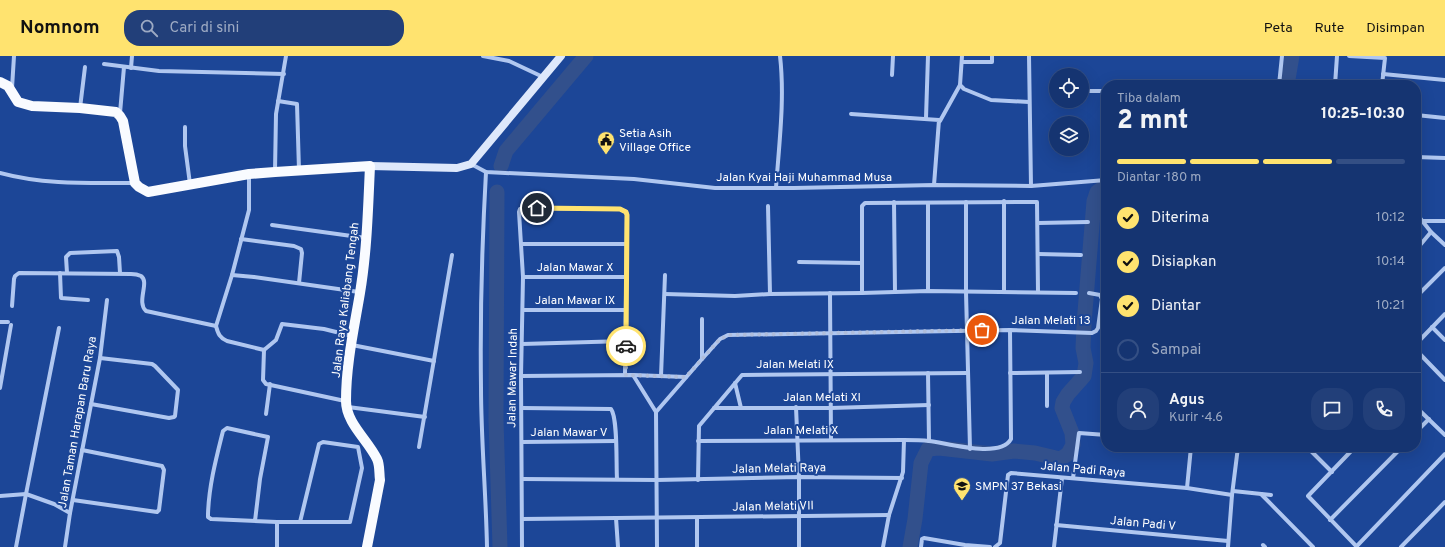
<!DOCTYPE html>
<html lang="id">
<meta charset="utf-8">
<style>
body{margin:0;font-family:Overpass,sans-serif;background:#223f79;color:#f1f3f6;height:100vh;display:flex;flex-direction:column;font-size:15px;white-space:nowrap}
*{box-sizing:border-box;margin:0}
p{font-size:13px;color:#9daac3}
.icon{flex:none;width:22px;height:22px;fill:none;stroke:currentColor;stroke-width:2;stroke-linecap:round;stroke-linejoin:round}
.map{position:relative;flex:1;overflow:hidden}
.panel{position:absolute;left:1101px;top:24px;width:320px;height:372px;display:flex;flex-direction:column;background:#153471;border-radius:16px;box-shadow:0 4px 16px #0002,0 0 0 1px #344f84}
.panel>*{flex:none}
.buttons{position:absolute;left:1049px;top:12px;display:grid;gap:8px}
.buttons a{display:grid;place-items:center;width:40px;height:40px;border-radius:50%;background:#153471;box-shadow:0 4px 16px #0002,0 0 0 1px #344f84;font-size:20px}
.pin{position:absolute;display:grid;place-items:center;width:34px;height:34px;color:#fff;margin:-17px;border:2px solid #fff;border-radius:50%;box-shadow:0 1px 4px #0007}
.courier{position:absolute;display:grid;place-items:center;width:40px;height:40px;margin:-20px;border:3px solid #ffe36f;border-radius:50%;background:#fff;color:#222;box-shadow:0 1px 5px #0007}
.headline em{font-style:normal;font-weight:800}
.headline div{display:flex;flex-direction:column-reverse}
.headline{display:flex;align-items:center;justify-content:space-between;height:68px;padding:0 16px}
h1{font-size:26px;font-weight:800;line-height:30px}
.bar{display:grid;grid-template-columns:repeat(4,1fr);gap:6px 4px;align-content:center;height:48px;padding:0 16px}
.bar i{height:5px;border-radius:3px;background:#344f84}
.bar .current{background:#ffe36f}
.bar p{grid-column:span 4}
.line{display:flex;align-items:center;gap:10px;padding:0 16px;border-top:1px solid #344f84}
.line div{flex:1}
.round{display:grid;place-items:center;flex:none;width:42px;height:42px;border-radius:16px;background:#223f79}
ol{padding:0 16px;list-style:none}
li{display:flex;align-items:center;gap:12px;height:44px}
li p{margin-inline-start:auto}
li .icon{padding:4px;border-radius:50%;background:#ffe36f;color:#111;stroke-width:4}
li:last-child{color:#9daac3}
li i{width:22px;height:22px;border:2px solid #344f84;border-radius:50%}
header{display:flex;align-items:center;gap:24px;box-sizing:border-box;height:56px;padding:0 20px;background:#ffe36f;color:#111}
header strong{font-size:19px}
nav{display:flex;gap:22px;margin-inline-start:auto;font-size:14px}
.search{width:280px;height:36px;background:#223f79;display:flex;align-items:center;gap:10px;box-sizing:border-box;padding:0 14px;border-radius:16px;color:#9daac3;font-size:15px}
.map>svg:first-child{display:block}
</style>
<header>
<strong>Nomnom</strong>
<div class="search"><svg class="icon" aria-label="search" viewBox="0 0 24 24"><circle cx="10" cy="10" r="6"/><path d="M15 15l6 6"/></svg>Cari di sini</div>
<nav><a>Peta</a><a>Rute</a><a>Disimpan</a></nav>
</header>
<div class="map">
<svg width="1445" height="491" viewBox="0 0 1445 491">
<rect width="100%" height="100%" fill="#1c4697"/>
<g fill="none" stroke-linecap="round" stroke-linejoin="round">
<g stroke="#32508c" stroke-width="15">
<path d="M1287 29 1292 0"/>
<path d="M501 110 506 95 586 0"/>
<path d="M497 136 496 364 500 491"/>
<path d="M910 491 915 463 921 407 928 393 939 392 992 398 1014 395 1035 397 1060 403 1068 398 1073 389 1072 377 1062 352 1063 346 1068 338 1084 320 1086 307 1083 292 1084 268 1094 145 1097 136 1106 130"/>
</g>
<g stroke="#b0c7f0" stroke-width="4">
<path d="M483 0 509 5 543 21"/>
<path d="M962 0 960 29 964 33 991 44 1029 46"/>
<path d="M1029 0 1031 130"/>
<path d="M1349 0 1385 2 1382 29"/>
<path d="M962 6H992V0"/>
<path d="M104 8 159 15 284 18"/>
<path d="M131 12 132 0"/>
<path d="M1383 18 1445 24"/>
<path d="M892 19 893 0"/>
<path d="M1279 29 1282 0"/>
<path d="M1335 29 1337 0"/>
<path d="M12 32 14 0"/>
<path d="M1090 35H1103L1106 36"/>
<path d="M278 45 297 48 299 114"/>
<path d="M80 52 85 11"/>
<path d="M120 57 124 11"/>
<path d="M851 58 939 64 934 129"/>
<path d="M1416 59 1445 62"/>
<path d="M926 62 928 0"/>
<path d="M940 65 960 29"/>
<path d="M185 71V90L190 128"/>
<path d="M1416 101 1445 102"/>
<path d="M471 108 486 116 634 123 715 132H794L934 129 1031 130 1106 124"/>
<path d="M275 115 276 58 286 0"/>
<path d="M486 116C482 187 480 259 481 331 481 384 486 438 487 491"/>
<path d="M0 117C44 129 89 127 135 127"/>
<path d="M249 118V154L232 219 216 270C218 278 220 282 227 285L264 294 276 284 282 268 324 273 352 280"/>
<path d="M776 132C779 88 785 43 780 0"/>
<path d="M1004 145V236"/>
<path d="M894 146 895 236"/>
<path d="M966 146V236L970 393"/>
<path d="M928 147V235"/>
<path d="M768 150 770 238 862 237 928 235 1076 237"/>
<path d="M1416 157 1431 176 1445 189"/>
<path d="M1423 165H1445"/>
<path d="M1038 167 1088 166"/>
<path d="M272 169 366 182"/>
<path d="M241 183 294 190 301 193 302 197 299 227"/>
<path d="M522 188H627"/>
<path d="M1416 194 1431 176"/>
<path d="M1038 198 1081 199"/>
<path d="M799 206 862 207"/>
<path d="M60 217 61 242 88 244"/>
<path d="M67 217 66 201 70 197 117 195 119 201 120 217"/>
<path d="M232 219 254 221 359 236"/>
<path d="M523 221H627"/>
<path d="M830 237 831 384"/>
<path d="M862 237V150L865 147 1037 146 1038 236"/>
<path d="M665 238 735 240 770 238"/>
<path d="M1416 241 1445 212"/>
<path d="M12 250 14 223 15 220 19 217 131 218C134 218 139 219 141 220 150 226 136 246 146 255L216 270"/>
<path d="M523 254H626"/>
<path d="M0 266H8"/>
<path d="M1432 271 1445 284"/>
<path d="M522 288 626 285"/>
<path d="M1416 288 1445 258"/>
<path d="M352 289 434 305"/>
<path d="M264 294 263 324 266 328 345 345"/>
<path d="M1416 294 1445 324"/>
<path d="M702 303V263"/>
<path d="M928 317 929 385"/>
<path d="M1010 317 1080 316"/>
<path d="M1047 317V350"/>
<path d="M633 319 686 321"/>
<path d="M521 320 633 319 656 356"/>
<path d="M661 320 665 219"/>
<path d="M735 327 741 352"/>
<path d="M0 332 11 269"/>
<path d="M91 348 169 362 174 361 175 360 178 334 155 310 152 308 100 302"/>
<path d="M348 351 425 361"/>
<path d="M796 351 799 421V491"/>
<path d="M1416 351 1445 379"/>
<path d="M522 352 611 353C618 362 616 409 617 423"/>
<path d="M714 352H831L929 349"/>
<path d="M656 356 702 303 720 283 728 279 1010 274 1092 277 1096 275 1098 272 1102 243 1100 239 1089 237"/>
<path d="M656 356 657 491"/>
<path d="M266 358 270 328"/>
<path d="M1416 376 1429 363"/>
<path d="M698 385 904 384C913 384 921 384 929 385 947 387 1000 403 1011 383L1010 274"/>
<path d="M522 386 616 385"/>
<path d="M419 391 452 199"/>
<path d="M1307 391 1332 416"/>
<path d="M1355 391 1308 440 1357 491"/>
<path d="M1238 393 1273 395"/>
<path d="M1073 422 1079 377 1106 379"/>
<path d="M522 423 657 424 799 421 902 422"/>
<path d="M698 424 699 370 742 319 968 317"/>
<path d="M1187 432 1191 391"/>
<path d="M1233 435 1271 439"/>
<path d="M1261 438 1313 491"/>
<path d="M0 440 26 438 54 448 70 457"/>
<path d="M73 444 157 456 159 454 164 414 162 410 82 394"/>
<path d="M697 462V491"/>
<path d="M522 463 616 462"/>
<path d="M1330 464 1402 391"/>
<path d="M255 465 260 423 268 381 227 372 223 375C216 403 209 429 208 458V461L211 463 277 466H350L362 412 358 391 323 386 319 388 300 466"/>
<path d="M1056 469 1228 485"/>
<path d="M1263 489 1265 491"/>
<path d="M16 491 26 438 59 272"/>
<path d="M65 491 70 457 100 302 107 244"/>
<path d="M277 491V466"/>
<path d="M522 491 521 320 523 221 519 156 520 153 523 152 620 153 626 156 627 159 625 319"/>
<path d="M618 491 616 462 889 459"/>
<path d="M883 491 889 459 903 416 904 384"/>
<path d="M921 491 922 483 924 482 965 489 990 491"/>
<path d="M995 491 1000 487 1008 419 1011 417 1187 432 1232 439"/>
<path d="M1054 491 1062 422"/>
<path d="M1228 491 1232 439 1238 391"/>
<path d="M1356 491 1445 398"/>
<path d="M1401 491 1445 446"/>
</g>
<path stroke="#dee8fb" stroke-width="8" d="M370 110 457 112 471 108 561 0"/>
<path stroke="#f9fbff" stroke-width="10" d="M0 26 8 30 18 46 32 50 80 52 116 56 120 60 123 65 135 127 139 131 148 136 249 118 275 116 370 110C368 153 367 195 360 237 354 273 346 308 346 345 346 367 368 384 377 403 380 409 379 417 380 424L367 491"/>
</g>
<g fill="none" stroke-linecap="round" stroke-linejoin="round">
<path stroke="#b0bedb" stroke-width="4" stroke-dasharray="0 7.2" d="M626 290V319L686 321 720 283 730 279 982 274"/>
<path stroke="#ffe36f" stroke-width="5" d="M537 152 620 153 626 156 627 159 626 290"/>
</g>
<defs>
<g id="civic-pin" transform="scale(0.9)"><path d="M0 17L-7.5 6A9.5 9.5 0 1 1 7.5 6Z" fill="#ffe36f" stroke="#1c4697"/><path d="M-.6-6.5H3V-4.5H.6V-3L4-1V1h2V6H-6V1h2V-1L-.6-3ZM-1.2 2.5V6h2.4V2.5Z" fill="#111"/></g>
<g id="school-pin" transform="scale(0.9)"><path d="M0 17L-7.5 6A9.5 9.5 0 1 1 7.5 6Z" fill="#ffe36f" stroke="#1c4697"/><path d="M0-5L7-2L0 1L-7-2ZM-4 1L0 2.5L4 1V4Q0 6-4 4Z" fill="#111"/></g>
</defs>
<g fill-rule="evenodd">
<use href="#civic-pin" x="606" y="84"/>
<use href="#school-pin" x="962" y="430"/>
</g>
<g text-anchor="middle" stroke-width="4" stroke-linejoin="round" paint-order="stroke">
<g font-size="12" fill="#fff" stroke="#1c4697" text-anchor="start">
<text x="619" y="81">Setia Asih<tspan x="619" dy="14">Village Office</tspan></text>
<text x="975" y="434">SMPN 37 Bekasi</text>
</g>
<g font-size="12" fill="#fff" stroke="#1c4697">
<text x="804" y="125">Jalan Kyai Haji Muhammad Musa</text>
<text x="575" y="215">Jalan Mawar X</text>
<text transform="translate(345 244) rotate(-83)" y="4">Jalan Raya Kaliabang Tengah</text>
<text x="575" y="248">Jalan Mawar IX</text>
<text x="1051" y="268">Jalan Melati 13</text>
<text x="795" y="312">Jalan Melati IX</text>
<text transform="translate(512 322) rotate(-89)" y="4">Jalan Mawar Indah</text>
<text x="822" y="345">Jalan Melati XI</text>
<text transform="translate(77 366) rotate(-80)" y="4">Jalan Taman Harapan Baru Raya</text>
<text x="801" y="378">Jalan Melati X</text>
<text x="569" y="380">Jalan Mawar V</text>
<text transform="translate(779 412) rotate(-1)" y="4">Jalan Melati Raya</text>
<text transform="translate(1083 413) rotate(5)" y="4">Jalan Padi Raya</text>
<text transform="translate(773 450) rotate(-1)" y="4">Jalan Melati VII</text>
<text transform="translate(1143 467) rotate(5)" y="4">Jalan Padi V</text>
</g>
</g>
</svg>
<div class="buttons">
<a><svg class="icon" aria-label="locate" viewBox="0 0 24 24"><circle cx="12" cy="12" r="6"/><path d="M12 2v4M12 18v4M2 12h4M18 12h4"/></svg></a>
<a><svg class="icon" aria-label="layers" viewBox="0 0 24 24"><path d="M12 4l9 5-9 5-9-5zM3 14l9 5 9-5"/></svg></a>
</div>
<div class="pin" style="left:982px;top:274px;background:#ea580c"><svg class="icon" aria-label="bag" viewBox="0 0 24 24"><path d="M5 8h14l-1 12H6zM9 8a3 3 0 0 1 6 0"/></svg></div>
<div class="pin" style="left:537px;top:152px;background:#1f2937"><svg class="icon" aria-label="home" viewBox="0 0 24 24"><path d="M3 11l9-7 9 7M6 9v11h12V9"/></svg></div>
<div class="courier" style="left:626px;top:290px"><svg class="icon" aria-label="car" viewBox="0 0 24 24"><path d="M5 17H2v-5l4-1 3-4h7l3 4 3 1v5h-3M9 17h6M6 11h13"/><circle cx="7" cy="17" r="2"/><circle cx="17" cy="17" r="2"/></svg></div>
<section class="panel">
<div class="headline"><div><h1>2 mnt</h1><p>Tiba dalam</p></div><em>10:25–10:30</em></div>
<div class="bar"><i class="current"></i><i class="current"></i><i class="current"></i><i></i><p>Diantar · 180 m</p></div>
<ol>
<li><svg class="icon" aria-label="check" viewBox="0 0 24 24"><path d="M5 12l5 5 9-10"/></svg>Diterima<p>10:12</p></li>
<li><svg class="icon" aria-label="check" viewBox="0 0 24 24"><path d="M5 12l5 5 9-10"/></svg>Disiapkan<p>10:14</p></li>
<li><svg class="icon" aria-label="check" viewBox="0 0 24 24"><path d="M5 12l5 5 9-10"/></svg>Diantar<p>10:21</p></li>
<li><i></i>Sampai</li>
</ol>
<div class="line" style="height:72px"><a class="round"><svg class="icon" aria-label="person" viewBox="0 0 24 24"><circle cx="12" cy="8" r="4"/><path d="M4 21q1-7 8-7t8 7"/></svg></a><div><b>Agus</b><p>Kurir · 4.6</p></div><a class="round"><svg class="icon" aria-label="chat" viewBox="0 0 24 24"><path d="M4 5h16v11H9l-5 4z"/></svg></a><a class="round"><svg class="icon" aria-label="phone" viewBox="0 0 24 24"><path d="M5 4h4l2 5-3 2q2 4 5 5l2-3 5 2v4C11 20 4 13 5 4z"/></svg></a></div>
</section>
</div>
